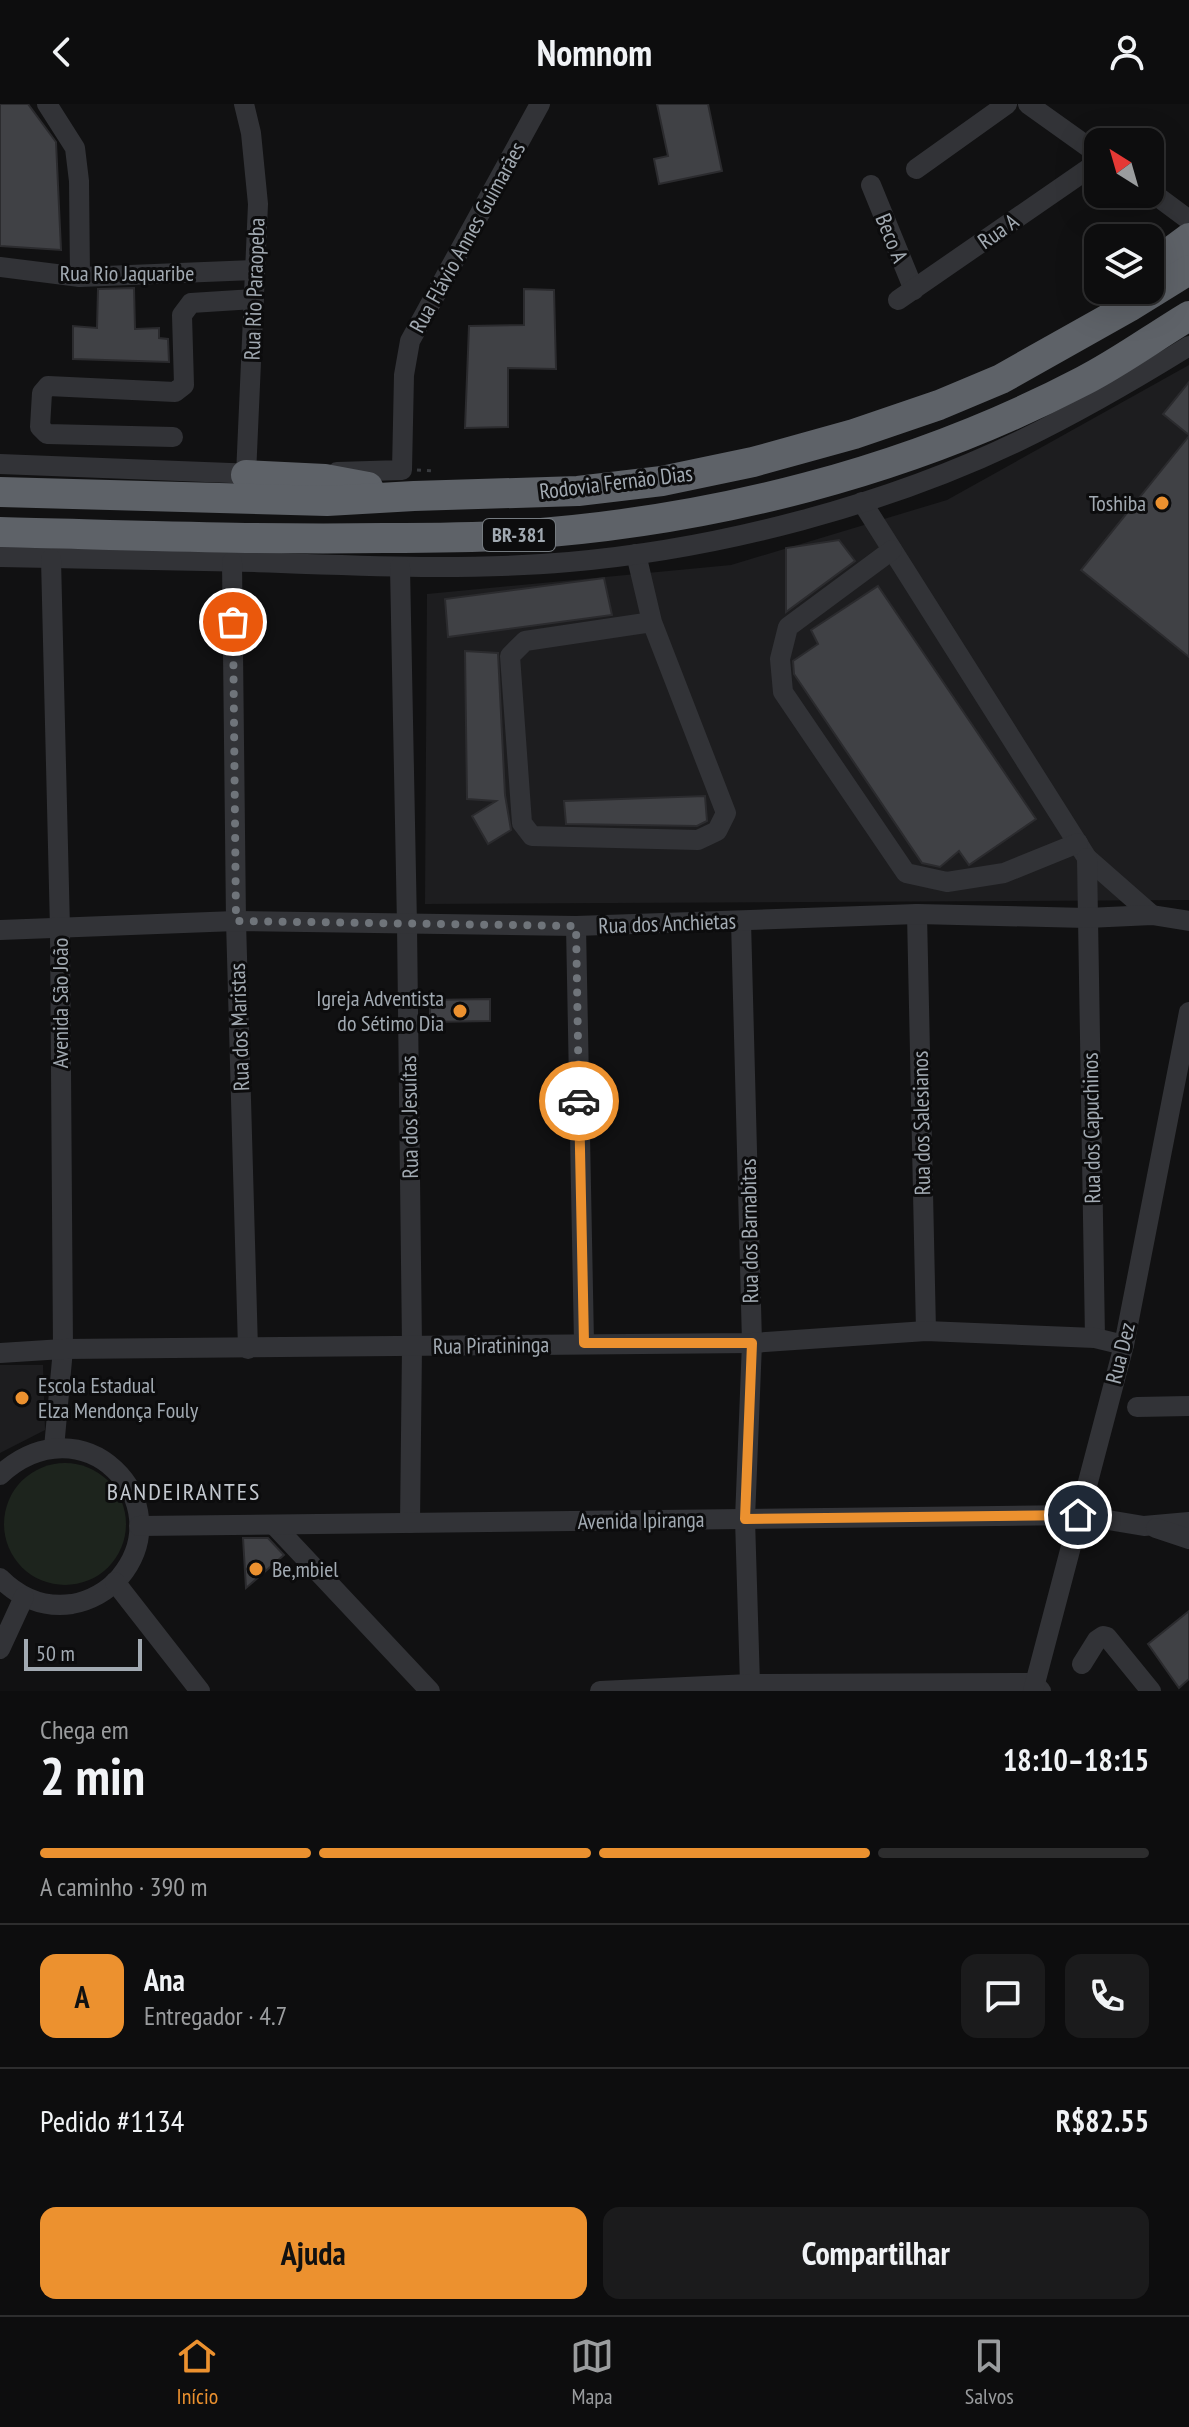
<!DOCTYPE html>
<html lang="pt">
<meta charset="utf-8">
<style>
body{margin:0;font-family:"PT Sans Narrow",sans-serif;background:#1b1b1c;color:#f1f3f6;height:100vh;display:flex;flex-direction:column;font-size:30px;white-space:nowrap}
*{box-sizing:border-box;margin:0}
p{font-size:26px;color:#9a9c9e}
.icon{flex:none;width:44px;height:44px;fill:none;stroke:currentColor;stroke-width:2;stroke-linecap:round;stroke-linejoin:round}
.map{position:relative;height:1587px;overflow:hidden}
.drawer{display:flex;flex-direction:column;background:#0d0d0e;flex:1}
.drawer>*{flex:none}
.needle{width:52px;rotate:323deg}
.buttons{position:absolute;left:1084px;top:24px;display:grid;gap:16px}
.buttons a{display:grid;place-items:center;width:80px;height:80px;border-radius:16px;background:#0d0d0e;box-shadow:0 8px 32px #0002,0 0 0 2px #2d2d2e;font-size:40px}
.scale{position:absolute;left:24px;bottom:20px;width:118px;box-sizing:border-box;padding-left:8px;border:4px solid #a2aab2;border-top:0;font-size:22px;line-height:28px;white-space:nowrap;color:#a2aab2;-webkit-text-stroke:6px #0c0c0d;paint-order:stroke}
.pin{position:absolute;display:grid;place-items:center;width:68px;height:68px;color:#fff;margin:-34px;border:4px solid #fff;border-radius:50%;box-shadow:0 2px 8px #0007}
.courier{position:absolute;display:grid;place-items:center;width:80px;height:80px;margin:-40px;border:6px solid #ec912f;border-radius:50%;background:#fff;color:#222;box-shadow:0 2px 10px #0007}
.overview em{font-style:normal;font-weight:700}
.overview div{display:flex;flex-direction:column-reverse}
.overview{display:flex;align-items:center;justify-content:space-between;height:136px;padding:0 40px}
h1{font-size:52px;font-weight:700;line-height:60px}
.bar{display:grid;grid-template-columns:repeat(4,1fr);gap:12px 8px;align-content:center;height:96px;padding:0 40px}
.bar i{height:10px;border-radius:6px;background:#2d2d2e}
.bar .active{background:#ec912f}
.bar p{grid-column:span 4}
.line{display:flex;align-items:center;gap:20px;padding:0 40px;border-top:2px solid #2d2d2e}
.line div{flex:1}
.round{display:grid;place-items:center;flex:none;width:84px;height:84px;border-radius:16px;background:#1b1b1c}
.action{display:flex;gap:16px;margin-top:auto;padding:16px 40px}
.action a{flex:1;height:92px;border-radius:16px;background:#ec912f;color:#111;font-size:32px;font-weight:700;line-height:92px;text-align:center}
.action a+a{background:#1b1b1c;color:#f1f3f6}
header{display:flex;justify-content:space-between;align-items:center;height:104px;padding:0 40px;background:#0d0d0e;font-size:36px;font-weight:700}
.menu{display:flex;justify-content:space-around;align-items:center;height:112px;border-top:2px solid #2d2d2e;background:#0d0d0e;font-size:22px;color:#9a9c9e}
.menu a{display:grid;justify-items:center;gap:4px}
.menu .active{color:#ec912f}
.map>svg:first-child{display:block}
</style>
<header><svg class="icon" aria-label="back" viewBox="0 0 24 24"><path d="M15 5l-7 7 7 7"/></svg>Nomnom<svg class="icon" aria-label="person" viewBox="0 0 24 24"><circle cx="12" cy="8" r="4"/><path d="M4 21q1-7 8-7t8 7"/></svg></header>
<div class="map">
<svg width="1189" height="1587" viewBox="0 0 1189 1587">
<rect width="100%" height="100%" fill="#111112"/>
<g fill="#1d1d1f">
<path d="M1189 261V796L425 800 427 490 731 461 947 396Z"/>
<path d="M0 1261H43L45 1326 0 1349Z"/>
</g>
<circle fill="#1d241d" cx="65" cy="1420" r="61"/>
<g fill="#404145" stroke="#2b2b2e" stroke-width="2">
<path d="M0 0H28L56 38 61 146 0 142Z"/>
<path d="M657 0H708L722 67 659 80 654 55 668 52Z"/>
<path d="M134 184 135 225 159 224V234L168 235 169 258 73 255V222L97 224 98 185Z"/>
<path d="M524 185 554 186 556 265 508 264V323L465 324 469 222 524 221Z"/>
<path d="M1189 278V331L1163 310Z"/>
<path d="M1189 332V553L1081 466Z"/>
<path d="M839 436 855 457 786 508V444Z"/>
<path d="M604 474 612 511 448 533 445 495Z"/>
<path d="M878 482 1036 715 969 761 959 747 940 763 922 759 794 570 793 557 818 540 811 526Z"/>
<path d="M465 547 498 549 505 691 511 726 488 740 472 712 496 697 467 695Z"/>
<path d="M705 692 707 717 697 722 566 720 564 697Z"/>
<path d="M490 895V917L430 918V896Z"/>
<path d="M243 1434H268L284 1451 246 1484Z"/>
<path d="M1189 1507V1575L1179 1584 1148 1540Z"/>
</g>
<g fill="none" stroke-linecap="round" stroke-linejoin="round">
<path stroke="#383a3e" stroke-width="3" stroke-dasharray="4 6" stroke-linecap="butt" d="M417 366 434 367"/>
<g stroke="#323337" stroke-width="20">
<path d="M47 0 75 44 79 77 80 173"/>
<path d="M244 0 251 29 258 100 246 371"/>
<path d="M1028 0 1098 50"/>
<path d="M916 65 1007 0"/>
<path d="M871 81 914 186"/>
<path d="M1150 87 1189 116"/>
<path d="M0 163 80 173 254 166"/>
<path d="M898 196 1098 58"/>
<path d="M173 333 47 330 40 323 42 289 48 282 175 288 184 281 182 211 191 199 254 195"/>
<path d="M0 360 257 370"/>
<path d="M337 368 402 366 404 271 410 237 540 0"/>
<path d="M862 398 1087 754 1152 811"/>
<path d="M892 446 788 523 780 555 783 588 906 769 947 778 1004 769 1078 739"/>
<path d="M636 450 652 518 726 709 717 727 698 736 532 732 522 719 510 552 525 537 652 518"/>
<path d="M0 453C85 455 169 456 254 458 359 462 464 467 569 458 719 445 887 401 1021 336 1079 308 1134 276 1189 242"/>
<path d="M51 455 60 825 63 1245 54 1344"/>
<path d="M232 458 236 817 248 1245"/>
<path d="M400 463 407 821 412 1242 410 1419"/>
<path d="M1087 754 1095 1234"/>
<path d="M917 810 926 1227"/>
<path d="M741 817 752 1239 745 1415 750 1580"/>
<path d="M576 822 584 1239"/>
<path d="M0 826 236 817 576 822 917 810 1087 814 1152 811 1189 817"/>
<path d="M0 1249 63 1245 752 1239 926 1227 1095 1234 1124 1241"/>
<path d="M1137 1303 1189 1302"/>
<path d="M0 1371C83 1295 182 1398 120 1473 108 1487 90 1497 72 1500 44 1504 20 1494 0 1474"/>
<path d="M274 1421 430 1587"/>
<path d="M139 1422 1078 1411 1144 1422 1189 1418"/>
<path d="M1156 1424 1189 1435"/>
<path d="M115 1478 200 1587"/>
<path d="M0 1545 24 1493"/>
<path d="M1082 1560 1097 1536 1103 1532 1107 1533 1151 1587"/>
<path d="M600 1587 750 1580 1034 1579 1041 1587"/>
<path d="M1033 1587 1124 1241 1189 908"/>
</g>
<g stroke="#5e6268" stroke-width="30">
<path d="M1150 163 1189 134"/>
<path d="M246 371 325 375 368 383"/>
<path d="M0 388 327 397 414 392 578 387 662 377 753 358 854 330 939 301 1001 275 1129 203 1189 166"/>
<path d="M0 428C128 431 256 436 384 434 427 434 471 434 514 431 710 418 909 368 1083 277 1120 258 1154 233 1189 212"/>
</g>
</g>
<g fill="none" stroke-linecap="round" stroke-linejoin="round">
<path stroke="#6f747a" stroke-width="8" stroke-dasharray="0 14.4" d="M233 518 236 817 576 822 579 997"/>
<path stroke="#ec912f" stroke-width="10" d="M579 997 584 1239H752L745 1415 1078 1411"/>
</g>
<g fill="#ec912f" stroke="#0c0c0d" stroke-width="3">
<circle cx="1162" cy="399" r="8"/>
<circle cx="460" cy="907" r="8"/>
<circle cx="22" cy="1294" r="8"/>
<circle cx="256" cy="1465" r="8"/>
</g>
<g text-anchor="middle" stroke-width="6" stroke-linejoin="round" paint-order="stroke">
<rect fill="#0c0c0d" stroke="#757b80" stroke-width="2" x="483" y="415" width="72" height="32" rx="6"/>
<g font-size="20" font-weight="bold" fill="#a2aab2">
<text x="519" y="438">BR-381</text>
</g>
<g font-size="22" fill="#a2aab2" stroke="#0c0c0d">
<text transform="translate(998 127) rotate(-35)" y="8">Rua A</text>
<text transform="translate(467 133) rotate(-61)" y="8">Rua Flávio Annes Guimarães</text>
<text transform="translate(892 134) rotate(68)" y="8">Beco A</text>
<text x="127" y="177">Rua Rio Jaquaribe</text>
<text transform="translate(254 185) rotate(-88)" y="8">Rua Rio Paraopeba</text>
<text transform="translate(616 378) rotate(-7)" y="8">Rodovia Fernão Dias</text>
<text transform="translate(667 819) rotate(-2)" y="8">Rua dos Anchietas</text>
<text transform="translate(60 899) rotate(-90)" y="8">Avenida São João</text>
<text transform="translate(239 923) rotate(-92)" y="8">Rua dos Maristas</text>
<text transform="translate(409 1013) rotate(-91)" y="8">Rua dos Jesuítas</text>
<text transform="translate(921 1019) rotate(-91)" y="8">Rua dos Salesianos</text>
<text transform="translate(1091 1024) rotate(-91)" y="8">Rua dos Capuchinos</text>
<text transform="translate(749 1127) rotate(-91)" y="8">Rua dos Barnabitas</text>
<text transform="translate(491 1241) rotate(-1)" y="8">Rua Piratininga</text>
<text transform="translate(1120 1249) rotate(-76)" y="8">Rua Dez</text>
<text transform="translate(641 1416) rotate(-1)" y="8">Avenida Ipiranga</text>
</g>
<g font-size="22" fill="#a2aab2" stroke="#0c0c0d" text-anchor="end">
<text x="1146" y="407">Toshiba</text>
<text x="444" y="902">Igreja Adventista<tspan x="444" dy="25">do Sétimo Dia</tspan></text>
<text x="38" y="1289" text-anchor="start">Escola Estadual<tspan x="38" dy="25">Elza Mendonça Fouly</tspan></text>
<text x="272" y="1473" text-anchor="start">Be,mbiel</text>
</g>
<g font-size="24" letter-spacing="2" fill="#c3c8cf" stroke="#0c0c0d">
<text x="184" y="1396">BANDEIRANTES</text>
</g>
</g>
</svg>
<div class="buttons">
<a><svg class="needle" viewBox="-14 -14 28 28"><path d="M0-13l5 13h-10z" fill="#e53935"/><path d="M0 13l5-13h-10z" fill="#9a9c9e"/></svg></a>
<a><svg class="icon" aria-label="layers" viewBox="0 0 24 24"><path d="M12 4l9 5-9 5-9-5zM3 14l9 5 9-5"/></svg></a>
</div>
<div class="scale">50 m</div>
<div class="pin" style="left:233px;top:518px;background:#ea580c"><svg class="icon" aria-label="bag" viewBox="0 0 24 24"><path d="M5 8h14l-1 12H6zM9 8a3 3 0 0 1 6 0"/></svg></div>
<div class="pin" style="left:1078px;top:1411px;background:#1f2937"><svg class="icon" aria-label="home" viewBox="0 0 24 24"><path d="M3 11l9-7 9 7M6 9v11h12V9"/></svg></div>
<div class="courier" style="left:579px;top:997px"><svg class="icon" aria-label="car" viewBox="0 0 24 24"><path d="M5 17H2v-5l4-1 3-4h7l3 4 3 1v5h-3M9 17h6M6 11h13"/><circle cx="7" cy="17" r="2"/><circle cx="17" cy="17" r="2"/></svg></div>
</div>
<section class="drawer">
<div class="overview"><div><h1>2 min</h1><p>Chega em</p></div><em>18:10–18:15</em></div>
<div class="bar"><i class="active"></i><i class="active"></i><i class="active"></i><i></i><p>A caminho · 390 m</p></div>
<div class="line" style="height:144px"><b class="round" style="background:#ec912f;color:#111">A</b><div><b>Ana</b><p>Entregador · 4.7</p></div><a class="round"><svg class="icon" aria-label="chat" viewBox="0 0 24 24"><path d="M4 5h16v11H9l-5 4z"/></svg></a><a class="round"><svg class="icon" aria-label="phone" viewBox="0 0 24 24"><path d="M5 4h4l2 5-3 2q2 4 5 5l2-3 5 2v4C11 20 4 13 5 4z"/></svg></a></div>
<div class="line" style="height:104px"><div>Pedido #1134</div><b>R$82.55</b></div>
<div class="action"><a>Ajuda</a><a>Compartilhar</a></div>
</section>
<nav class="menu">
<a class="active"><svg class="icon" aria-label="home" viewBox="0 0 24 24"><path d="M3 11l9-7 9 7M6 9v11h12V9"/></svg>Início</a>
<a><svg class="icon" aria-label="map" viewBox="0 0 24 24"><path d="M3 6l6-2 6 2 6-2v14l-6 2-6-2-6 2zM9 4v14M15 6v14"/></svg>Mapa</a>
<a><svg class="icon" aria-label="saved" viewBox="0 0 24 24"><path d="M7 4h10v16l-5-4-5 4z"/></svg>Salvos</a>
</nav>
